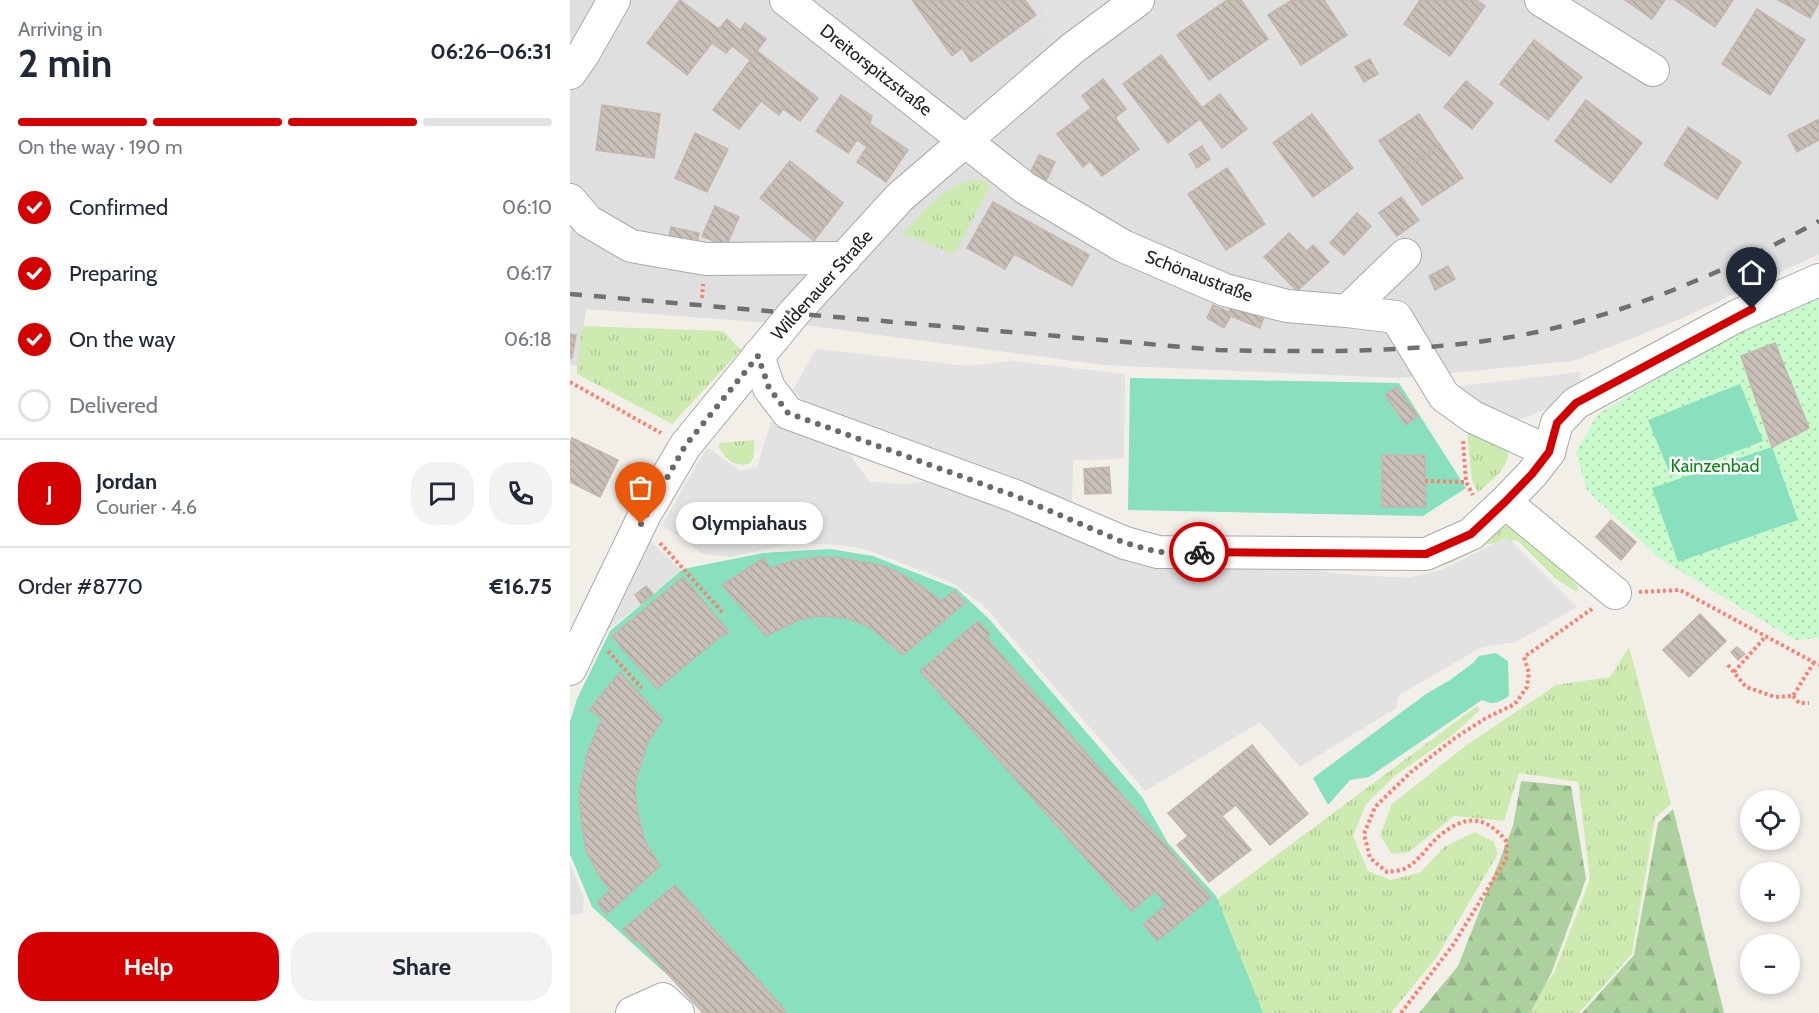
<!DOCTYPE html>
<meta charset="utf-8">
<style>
body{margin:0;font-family:Cabin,sans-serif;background:#f2f2f3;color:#1f2937;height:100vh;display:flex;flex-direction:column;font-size:22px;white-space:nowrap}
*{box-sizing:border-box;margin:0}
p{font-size:20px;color:#747a83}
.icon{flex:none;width:33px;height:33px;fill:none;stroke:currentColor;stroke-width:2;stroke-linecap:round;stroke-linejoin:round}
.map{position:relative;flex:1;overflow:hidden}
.drawer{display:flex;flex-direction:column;background:#fff;width:570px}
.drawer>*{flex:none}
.tools{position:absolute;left:1170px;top:790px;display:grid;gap:12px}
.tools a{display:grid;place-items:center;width:60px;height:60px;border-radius:50%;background:#fff;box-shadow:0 3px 9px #0003;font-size:30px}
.pin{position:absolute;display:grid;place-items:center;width:51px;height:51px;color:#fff;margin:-62px -26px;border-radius:50% 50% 50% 0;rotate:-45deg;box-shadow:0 0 6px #0007}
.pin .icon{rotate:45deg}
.courier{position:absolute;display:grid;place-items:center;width:60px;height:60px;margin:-30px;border:4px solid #d40000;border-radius:50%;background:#fff;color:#222;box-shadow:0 2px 8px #0007}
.bubble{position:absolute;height:42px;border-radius:21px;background:#fff;box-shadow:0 3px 9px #0003;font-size:20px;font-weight:700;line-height:42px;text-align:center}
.headline em{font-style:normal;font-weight:700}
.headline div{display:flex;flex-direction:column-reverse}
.headline{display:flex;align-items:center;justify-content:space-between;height:102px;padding:0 18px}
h1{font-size:39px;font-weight:700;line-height:45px}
.bar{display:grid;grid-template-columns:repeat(4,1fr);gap:9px 6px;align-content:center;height:72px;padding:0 18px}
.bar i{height:8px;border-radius:4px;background:#e0e1e3}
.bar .active{background:#d40000}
.bar p{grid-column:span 4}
.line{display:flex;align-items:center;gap:15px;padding:0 18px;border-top:2px solid #e0e1e3}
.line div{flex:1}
.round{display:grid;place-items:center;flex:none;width:63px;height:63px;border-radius:24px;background:#f2f2f3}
ol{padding:0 18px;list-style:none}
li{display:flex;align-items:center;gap:18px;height:66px}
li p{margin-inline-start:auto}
li .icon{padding:6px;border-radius:50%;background:#d40000;color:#fff;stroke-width:4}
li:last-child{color:#747a83}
li i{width:33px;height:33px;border:3px solid #e0e1e3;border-radius:50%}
.button{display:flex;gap:12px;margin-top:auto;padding:12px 18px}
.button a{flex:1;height:69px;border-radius:24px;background:#d40000;color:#fff;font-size:24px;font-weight:700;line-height:69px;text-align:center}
.button a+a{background:#f2f2f3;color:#1f2937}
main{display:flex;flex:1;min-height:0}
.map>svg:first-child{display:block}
</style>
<main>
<section class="drawer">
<div class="headline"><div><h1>2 min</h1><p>Arriving in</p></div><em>06:26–06:31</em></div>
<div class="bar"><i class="active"></i><i class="active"></i><i class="active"></i><i></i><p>On the way · 190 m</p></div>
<ol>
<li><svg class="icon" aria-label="check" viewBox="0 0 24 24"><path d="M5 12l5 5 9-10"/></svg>Confirmed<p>06:10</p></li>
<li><svg class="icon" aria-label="check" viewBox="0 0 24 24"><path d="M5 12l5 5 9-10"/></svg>Preparing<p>06:17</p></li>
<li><svg class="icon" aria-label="check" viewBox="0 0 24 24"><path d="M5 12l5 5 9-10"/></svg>On the way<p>06:18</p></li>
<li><i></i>Delivered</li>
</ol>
<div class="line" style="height:108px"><b class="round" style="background:#d40000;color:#fff">J</b><div><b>Jordan</b><p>Courier · 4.6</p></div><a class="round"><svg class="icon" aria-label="chat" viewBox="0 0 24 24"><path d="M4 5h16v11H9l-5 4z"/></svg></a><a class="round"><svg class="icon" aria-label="phone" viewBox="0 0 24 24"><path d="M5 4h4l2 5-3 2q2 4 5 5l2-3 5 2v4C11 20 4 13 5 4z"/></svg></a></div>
<div class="line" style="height:78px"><div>Order #8770</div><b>€16.75</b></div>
<div class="button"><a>Help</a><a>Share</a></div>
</section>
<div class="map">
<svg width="1249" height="1013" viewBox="0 0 1249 1013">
<defs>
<pattern id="grass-tufts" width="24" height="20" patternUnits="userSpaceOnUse" patternTransform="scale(1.5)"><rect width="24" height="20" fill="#cdebb0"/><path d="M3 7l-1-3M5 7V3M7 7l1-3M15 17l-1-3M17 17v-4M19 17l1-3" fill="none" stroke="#b0c997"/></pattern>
<pattern id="forest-firs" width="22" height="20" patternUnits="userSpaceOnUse" patternTransform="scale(1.5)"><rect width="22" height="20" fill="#add19e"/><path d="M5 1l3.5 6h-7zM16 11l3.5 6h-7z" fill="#95b388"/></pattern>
<pattern id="park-dots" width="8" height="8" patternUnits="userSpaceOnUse" patternTransform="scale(1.5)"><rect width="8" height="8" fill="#c8facc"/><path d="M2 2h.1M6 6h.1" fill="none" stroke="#acd6af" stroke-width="1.8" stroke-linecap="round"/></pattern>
<pattern id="building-back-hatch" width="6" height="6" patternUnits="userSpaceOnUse" patternTransform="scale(1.5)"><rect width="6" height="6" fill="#c7bfb8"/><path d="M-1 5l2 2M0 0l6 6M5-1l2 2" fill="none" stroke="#aba49e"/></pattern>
</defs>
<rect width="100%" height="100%" fill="#f2efe9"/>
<path fill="#e0dfdf" d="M0 0H1249V254L1111 319 1003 361 829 378 534 365 242 326 16 309 8 366 0 365Z"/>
<g fill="url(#grass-tufts)">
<path d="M410 180 421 185 384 254 333 234C353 212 378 180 410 180Z"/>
<path d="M12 326 153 331 171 350 102 424 7 374Z"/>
<path d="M897 433 927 441 938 448C941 468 921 480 908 493L902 480Z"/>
<path d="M184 440C185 450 185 455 180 463 164 468 156 460 149 447L150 443Z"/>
<path d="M940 525 1001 579 1008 587 1007 592 986 579 947 540 918 544 881 563 865 568H841L921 534 934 526Z"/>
<path d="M1059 647 1101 804 1085 818 1062 954 1009 1013H960L974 987 984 973 1020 879 1008 782 949 773 934 821 884 816 839 852 822 854 810 835 822 804 898 744 986 685 1040 677Z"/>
<path d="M907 706 910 710 880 737 826 775 796 804 783 836 798 871 821 880 851 872 874 847 905 832 924 842 928 854 866 958 821 1013H634L583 947Z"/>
</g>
<g fill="url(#forest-firs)">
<path d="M951 781 1001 786 1016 879 981 974 960 1013H849L888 966 943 826Z"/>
<path d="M1103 809 1154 1013H1012L1064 955 1088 823Z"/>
</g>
<path fill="url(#park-dots)" d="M1249 293V638L1225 640 1089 558 1017 490 1006 453 1027 415 1170 328Z"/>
<g fill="#88e0be">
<path d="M560 378 829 383 896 488 853 516 558 510Z"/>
<path d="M1170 384 1193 441 1101 476 1078 420Z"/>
<path d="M1202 447 1228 520 1108 562 1082 488Z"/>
<path d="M260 549 303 556 387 589 419 619 572 797 598 843 646 896 693 1013H133L104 981 22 907 0 854V722L7 699 40 631 113 569 193 553Z"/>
<path d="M926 653 938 661 939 696C929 702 924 706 912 700L799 777 780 780 758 805 743 778 856 694 880 680 903 663 909 656Z"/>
</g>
<g fill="#e2e2e2">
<path d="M466 0H538L482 44 470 26 479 19Z"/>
<path d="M246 349 398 366 441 361 555 374 554 459 503 460 502 503 386 463 248 410 222 392Z"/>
<path d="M1010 372 1013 389 981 407 952 419 918 417 883 387Z"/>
<path d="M201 422 265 445 278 453 300 482 336 484 364 480 418 497 712 565 771 574 839 578 874 569 937 537 1007 607 946 642 912 647 829 695 826 708 730 767 690 722 575 791 414 606 383 583 298 550 271 545 224 543 161 557 133 554 92 525 137 447 170 471 187 467Z"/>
<path d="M80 541 111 570 83 594 76 586 65 595 71 604 39 629 34 624Z"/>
<path d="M0 863 14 899 13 913 0 916Z"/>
</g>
<g fill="url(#building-back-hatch)" stroke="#c4b6ab" stroke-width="1.5">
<path d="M110 0 149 29 157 19 170 30 175 23 196 39 180 60 162 46 156 53 142 43 117 75 77 43Z"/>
<path d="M342 0H455L466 15 401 62 392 48 382 56Z"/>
<path d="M657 0H671L698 39 639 80 607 35Z"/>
<path d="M722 0H754L777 35 731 65 698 15Z"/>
<path d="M850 0H907L915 6 880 56 834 24Z"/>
<path d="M1055 0H1095L1082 19Z"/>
<path d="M1105 0H1163L1145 27Z"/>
<path d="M1208 0H1249V3L1240 18Z"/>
<path d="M1187 9 1235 40 1200 95 1152 64Z"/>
<path d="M964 40 1012 77 978 120 930 84Z"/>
<path d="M187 51 248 98 230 121 213 109 209 115 191 101 169 129 143 110Z"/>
<path d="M591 55 632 108 650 94 677 129 652 148 630 119 598 143 553 84Z"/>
<path d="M800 59 808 74 794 82 785 67Z"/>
<path d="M533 79 556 109 545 118 569 149 532 176 520 161 513 167 487 134 521 108 512 96Z"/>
<path d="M896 81 923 103 902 129 874 107Z"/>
<path d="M271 95 302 116 300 124 338 150 316 182 287 162 297 147 287 140 278 153 246 131Z"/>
<path d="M1016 100 1072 143 1041 183 985 141Z"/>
<path d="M32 105 90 114 84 158 26 150Z"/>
<path d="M742 114 783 168 743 197 703 143Z"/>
<path d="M849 114 870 145 830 172 809 141Z"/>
<path d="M1249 119V140L1227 152 1218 135Z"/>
<path d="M1118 127 1171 162 1147 199 1094 165Z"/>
<path d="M125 133 158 149 137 192 105 178Z"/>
<path d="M870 145 893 178 852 205 830 172Z"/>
<path d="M632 146 640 159 627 168 619 154Z"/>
<path d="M469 155 485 162 476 181 460 173Z"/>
<path d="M220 161 273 203 244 241 190 198Z"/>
<path d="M657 168 695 224 656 250 618 194Z"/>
<path d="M831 197 849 220 827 236 809 213Z"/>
<path d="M423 202 519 255 502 286 444 254 435 269 397 248Z"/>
<path d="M145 206 169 217 156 247 132 236Z"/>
<path d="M787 213 801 226 774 255 760 243Z"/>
<path d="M101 227 129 233 126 248 98 242Z"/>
<path d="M719 233 737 251 743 245 759 262 727 291 694 257Z"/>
<path d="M878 266 885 279 865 290 859 276Z"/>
<path d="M665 297 696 311 690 328 661 316 654 328 637 318 643 305 659 312Z"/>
<path d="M0 334 6 335 2 358H0Z"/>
<path d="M1205 343 1239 428 1202 447 1171 356Z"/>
<path d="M826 387 848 416 836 425 815 395Z"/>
<path d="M2 438 48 460 30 497 0 482V443Z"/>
<path d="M812 455H855L856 507H812Z"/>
<path d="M539 467 541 493 515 494 514 469Z"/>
<path d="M1041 520 1066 542 1051 560 1026 537Z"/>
<path d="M249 557 270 558 310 565 326 571 353 587 371 601 384 591 395 603 333 655 301 628 280 619 264 617 249 616 226 621 196 636 152 585 194 558 200 568 221 561Z"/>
<path d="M113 577 159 632 156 635 155 633 87 689 42 636Z"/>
<path d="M76 586 83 594 71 604 65 595Z"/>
<path d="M1130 614 1156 641 1119 677 1093 650Z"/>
<path d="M408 621 420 634 416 637 641 898 587 941 573 924 596 905 585 891 562 911 350 671Z"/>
<path d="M1167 647 1175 654 1168 660 1161 652Z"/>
<path d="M50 672 93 720 78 741 66 780 65 791 68 814 75 842 90 866 37 914 27 903 40 890 32 880 16 851 10 809V788L18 751 32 718 19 710Z"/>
<path d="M682 745 738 814 700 845 666 805 652 816 681 850 639 882 607 845 618 836 598 813Z"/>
<path d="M105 885 217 1013H133L67 940 65 942 53 929Z"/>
</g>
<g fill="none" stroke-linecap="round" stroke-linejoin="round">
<g stroke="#a9a9a9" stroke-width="34">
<g id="minor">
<path d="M216 0 455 188 553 246 655 290 717 306 777 311 826 317 874 396 903 417 979 452"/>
<path d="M971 0 1083 70"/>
<path d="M0 73 14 53 44 0"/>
<path d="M0 200 18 221 61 246 136 259 275 258"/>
<path d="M777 311 835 255"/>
<path d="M188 356 199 388 218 413 445 496 555 543 588 552 856 554 901 534 935 502 962 474 979 452 987 423 1006 403 1167 316 1249 280"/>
<path d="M935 502 1045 593"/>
<path d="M0 669 74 516 115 446 224 313 330 197 503 48 568 0"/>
<path d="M62 1013 93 999 108 1013"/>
</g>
</g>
<g stroke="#fa8072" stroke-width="4" stroke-dasharray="3 3" stroke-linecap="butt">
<path d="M132 298 133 284"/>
<path d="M0 382 91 433"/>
<path d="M893 441 896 482 903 495"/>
<path d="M855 481 896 482"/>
<path d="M90 543 154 614"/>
<path d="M1069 592 1110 590 1249 665"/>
<path d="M38 651 72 688"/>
<path d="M1158 665 1176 687 1205 697 1223 696 1244 662"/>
<path d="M1164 672 1196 636"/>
<path d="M1223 696 1229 703H1239"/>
<path d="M831 1013 883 945 936 859 937 842C918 818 899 813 873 833 859 843 852 859 836 868 831 871 823 871 817 872L800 858 794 834 805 807 841 772 885 738 916 718 945 704 957 687 959 673 954 657 1022 609"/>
</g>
<use href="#minor" stroke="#fff" stroke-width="32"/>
<path stroke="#707070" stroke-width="4.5" stroke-dasharray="12 12" stroke-linecap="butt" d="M0 294 648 350C744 352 840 353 935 338 1041 321 1155 273 1249 221"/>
</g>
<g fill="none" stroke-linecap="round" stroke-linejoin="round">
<path stroke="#6b6a68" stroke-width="6" stroke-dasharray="0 10.8" d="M71 524 115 446 188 356 199 388 218 413 445 496 555 543 588 552H629"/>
<path stroke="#d40000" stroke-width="8" d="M629 552 856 554 901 534 935 502 962 474 979 452 987 423 1006 403 1182 309"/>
</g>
<g text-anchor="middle" stroke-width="5" stroke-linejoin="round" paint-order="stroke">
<g font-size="18" fill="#222" stroke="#fff">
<text transform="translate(306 70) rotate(38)" y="6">Dreitorspitzstraße</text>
<text transform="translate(629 276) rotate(21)" y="6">Schönaustraße</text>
<text transform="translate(252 285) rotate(-48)" y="6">Wildenauer Straße</text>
</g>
<g font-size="18" fill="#0c8416" stroke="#fff">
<text x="1145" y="472">Kainzenbad</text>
</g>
</g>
</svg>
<div class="tools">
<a><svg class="icon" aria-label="locate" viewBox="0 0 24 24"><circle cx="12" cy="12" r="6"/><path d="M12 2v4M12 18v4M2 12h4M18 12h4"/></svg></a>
<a>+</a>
<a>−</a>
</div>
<div class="pin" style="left:71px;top:524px;background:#ea580c"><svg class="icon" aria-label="bag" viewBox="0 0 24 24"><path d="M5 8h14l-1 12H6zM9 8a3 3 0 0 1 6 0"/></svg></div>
<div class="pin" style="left:1182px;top:309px;background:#1f2937"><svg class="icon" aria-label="home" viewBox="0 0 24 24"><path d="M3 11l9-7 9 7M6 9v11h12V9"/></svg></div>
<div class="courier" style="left:629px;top:552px"><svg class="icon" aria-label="bike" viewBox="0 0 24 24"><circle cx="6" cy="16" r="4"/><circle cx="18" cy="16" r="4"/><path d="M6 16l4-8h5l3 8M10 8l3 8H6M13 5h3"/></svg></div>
<div class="bubble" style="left:106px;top:502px;width:147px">Olympiahaus</div>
</div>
</main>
